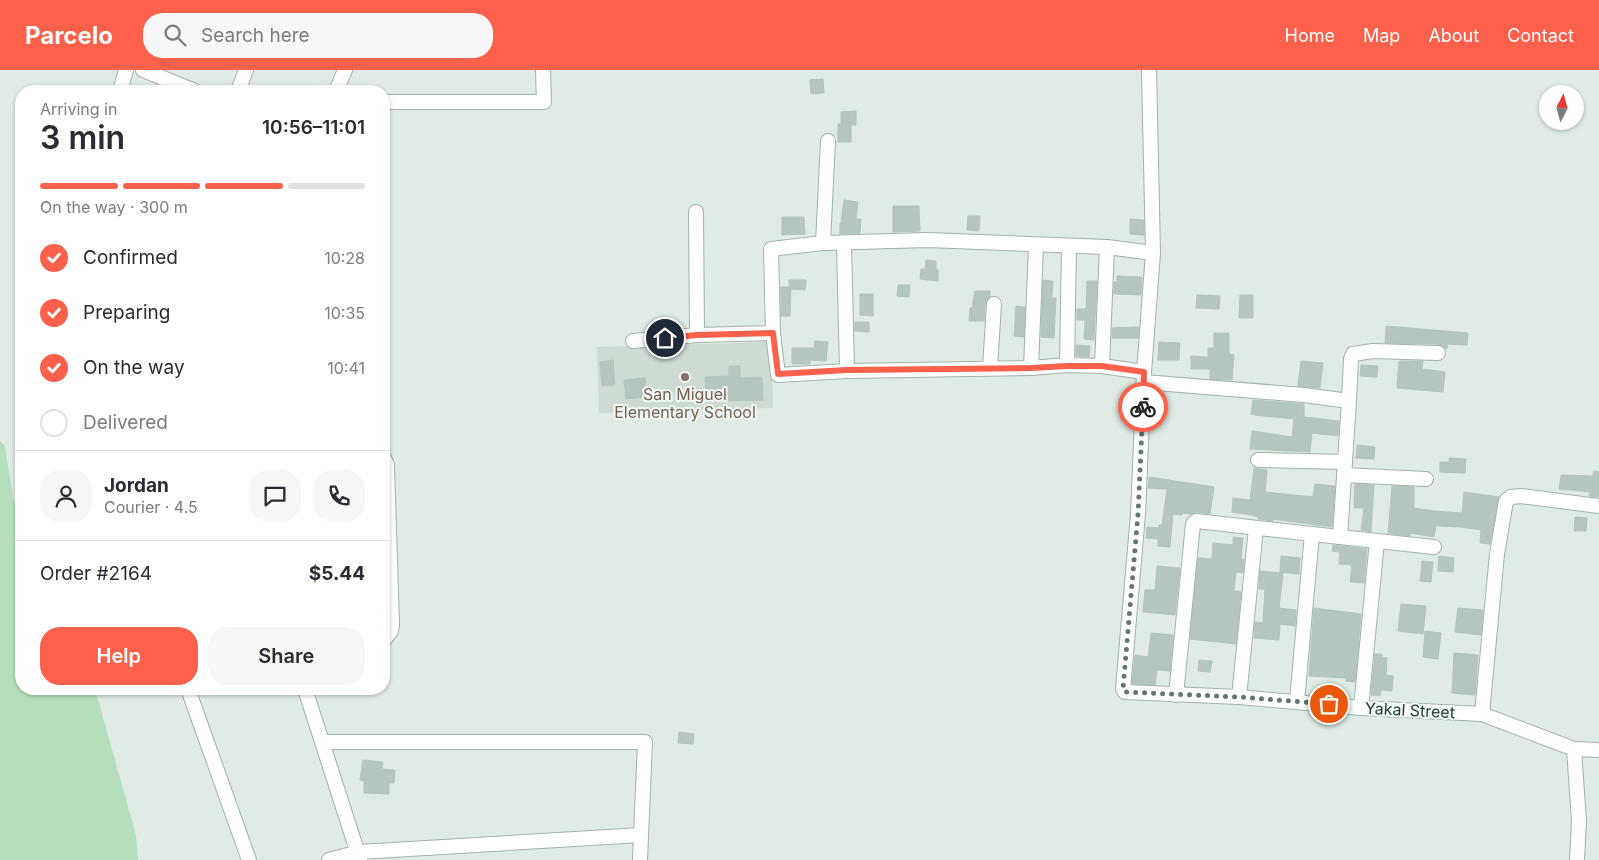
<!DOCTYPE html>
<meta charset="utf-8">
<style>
body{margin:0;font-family:Inter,sans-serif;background:#f7f7f7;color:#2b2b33;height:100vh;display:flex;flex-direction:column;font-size:19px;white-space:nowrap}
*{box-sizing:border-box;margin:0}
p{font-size:16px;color:#7c7c81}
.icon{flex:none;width:28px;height:28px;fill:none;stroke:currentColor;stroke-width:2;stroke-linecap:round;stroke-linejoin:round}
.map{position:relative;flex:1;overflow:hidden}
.panel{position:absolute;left:15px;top:15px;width:375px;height:610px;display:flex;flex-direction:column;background:#fff;border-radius:20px;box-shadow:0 1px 4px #0004}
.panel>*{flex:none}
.needle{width:32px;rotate:6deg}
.controls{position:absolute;left:1539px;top:15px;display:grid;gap:10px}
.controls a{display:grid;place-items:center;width:45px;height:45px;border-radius:50%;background:#fff;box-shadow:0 1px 4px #0004;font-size:25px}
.pin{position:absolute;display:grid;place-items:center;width:42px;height:42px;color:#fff;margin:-21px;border:2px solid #fff;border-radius:50%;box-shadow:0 1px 5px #0007}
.courier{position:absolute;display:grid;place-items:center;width:50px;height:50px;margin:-25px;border:4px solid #fd614b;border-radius:50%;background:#fff;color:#222;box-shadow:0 1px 6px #0007}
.summary em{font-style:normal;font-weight:600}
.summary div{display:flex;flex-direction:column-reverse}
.summary{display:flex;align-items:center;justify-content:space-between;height:85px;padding:0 25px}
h1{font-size:32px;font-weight:600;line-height:38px}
.bar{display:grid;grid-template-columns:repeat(4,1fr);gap:8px 5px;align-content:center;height:60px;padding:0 25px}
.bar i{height:6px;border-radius:4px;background:#e1e1e2}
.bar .current{background:#fd614b}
.bar p{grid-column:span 4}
.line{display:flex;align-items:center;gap:12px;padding:0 25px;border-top:1px solid #e1e1e2}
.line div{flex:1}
.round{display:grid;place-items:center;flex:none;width:52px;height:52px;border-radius:20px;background:#f7f7f7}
ol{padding:0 25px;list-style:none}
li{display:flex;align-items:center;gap:15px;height:55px}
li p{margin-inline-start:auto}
li .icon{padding:5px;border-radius:50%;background:#fd614b;color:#fff;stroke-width:4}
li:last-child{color:#7c7c81}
li i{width:28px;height:28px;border:2px solid #e1e1e2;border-radius:50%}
.button{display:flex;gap:10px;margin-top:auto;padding:10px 25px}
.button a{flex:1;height:58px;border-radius:20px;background:#fd614b;color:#fff;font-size:20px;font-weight:600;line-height:58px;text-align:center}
.button a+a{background:#f7f7f7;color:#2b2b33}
header{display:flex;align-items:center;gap:30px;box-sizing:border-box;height:70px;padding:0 25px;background:#fd614b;color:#fff}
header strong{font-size:24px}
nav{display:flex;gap:28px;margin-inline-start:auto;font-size:18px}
.search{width:350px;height:45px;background:#f7f7f7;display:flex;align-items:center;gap:12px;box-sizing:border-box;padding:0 18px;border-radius:20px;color:#7c7c81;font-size:19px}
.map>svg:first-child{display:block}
</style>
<header>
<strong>Parcelo</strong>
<div class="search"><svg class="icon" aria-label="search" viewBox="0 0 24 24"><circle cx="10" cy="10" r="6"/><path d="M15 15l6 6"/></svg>Search here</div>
<nav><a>Home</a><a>Map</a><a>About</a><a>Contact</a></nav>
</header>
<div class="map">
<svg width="1599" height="790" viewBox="0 0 1599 790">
<rect width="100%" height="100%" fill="#dfebe4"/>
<path fill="#cddbd3" d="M771 272 773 338 599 343 597 277Z"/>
<path fill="#b5dfbb" d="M0 371 5 376 13 429 21 448V619H95L136 765 138 790H0Z"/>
<g fill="#b4c6bd" stroke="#b1c5ba">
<path d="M823 9 824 23 811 24 810 10Z"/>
<path d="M856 41V55H851V72H838V54H841V42Z"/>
<path d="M844 130 858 132 856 149H861L860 163 840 164V153H841Z"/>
<path d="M893 136H919L920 161 893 162Z"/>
<path d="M968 146H980L979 161 967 160Z"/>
<path d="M782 147H804L805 164 782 165Z"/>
<path d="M1130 149 1144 150V165L1130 164Z"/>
<path d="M926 190 936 191V200H938V211L920 209 921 199H925Z"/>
<path d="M1117 206 1142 207 1141 225 1114 224V212H1117Z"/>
<path d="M789 210H806L805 220 791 219 790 246H781V217H789Z"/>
<path d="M1043 210 1053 211 1052 228H1056L1054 268 1041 267Z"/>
<path d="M1087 211H1097L1094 270 1084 269 1085 250H1077V239H1086Z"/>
<path d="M898 215H910L909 227 897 226Z"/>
<path d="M975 221H990V226L985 235 984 251H969L970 238H972Z"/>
<path d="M860 224H873V246L860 245Z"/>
<path d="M1197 225 1220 226 1219 239 1196 238Z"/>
<path d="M1240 225H1253V248H1239Z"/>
<path d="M1016 236 1025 237 1024 267 1014 266Z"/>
<path d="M855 252H869V262L855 261Z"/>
<path d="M1386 256 1468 263 1467 275 1447 274V279L1438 274 1385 273Z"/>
<path d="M1139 257 1138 268H1112V258Z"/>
<path d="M1214 263H1229V284L1234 285 1232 310 1210 309V299H1191V286L1208 287V278H1214Z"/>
<path d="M815 271 828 272 826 291 810 290V294H792V278H814Z"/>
<path d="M1159 272 1180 273 1179 290H1158Z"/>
<path d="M1076 275 1090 276 1089 287 1076 286Z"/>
<path d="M613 290 615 315 602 316 600 292Z"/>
<path d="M1301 291 1323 293 1320 318 1298 316Z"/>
<path d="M1399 291H1423L1422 299 1445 302 1443 322 1397 318Z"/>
<path d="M1361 295 1378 296 1377 307 1360 306Z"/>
<path d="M729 296H740V308L762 307 763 330 706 331 705 307 729 306Z"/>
<path d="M645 308 646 327 626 329 624 310Z"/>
<path d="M1253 330 1304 334V347L1339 351 1338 366 1312 363 1310 382 1250 379 1252 361 1292 367 1294 349 1254 345 1251 344Z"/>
<path d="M1357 375 1375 377 1374 389 1356 388Z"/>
<path d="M1449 388 1466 389 1465 403 1440 402V392H1449Z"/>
<path d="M1254 398 1267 400 1265 422 1313 427 1315 414 1335 416 1332 457 1273 449V451L1258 449V447L1251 445 1232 442 1233 428 1250 430Z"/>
<path d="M1594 401 1599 402V427L1589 426 1590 422 1559 419 1561 405 1593 406Z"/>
<path d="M1149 407 1214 417 1210 444 1197 442 1190 444 1182 443V445L1173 444 1170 477 1158 476V469L1146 468 1147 457 1159 458V455H1162L1167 419 1148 418Z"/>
<path d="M1355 414 1374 415 1371 462 1361 460 1364 438H1354Z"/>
<path d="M1392 416 1414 417V438L1434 441 1462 443 1464 422 1499 427 1490 474 1480 473 1481 460 1461 457 1436 456 1434 467 1410 463V466L1388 463Z"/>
<path d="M1575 447 1587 448 1586 461H1574Z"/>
<path d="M1233 467 1243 468 1241 489 1244 490 1243 503 1236 502 1234 521 1241 522 1236 574 1190 569 1198 488 1212 489 1213 473 1233 475Z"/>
<path d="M1333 475 1367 479 1364 513 1350 512 1352 495 1339 494 1340 482 1332 481Z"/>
<path d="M1281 486 1300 488 1299 504 1280 502Z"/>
<path d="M1439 486 1454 488 1453 502 1438 501Z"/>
<path d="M1422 491 1433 492 1431 512 1420 511Z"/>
<path d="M1157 496 1180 498 1175 545 1143 542 1145 520H1155Z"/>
<path d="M1260 501 1283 503 1279 538 1296 540 1295 556 1280 554 1279 570 1254 568 1255 552 1263 553 1265 519H1259Z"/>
<path d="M1401 534 1426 536 1423 564 1398 561Z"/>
<path d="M1314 538 1361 544 1355 612 1346 611V608L1309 606Z"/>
<path d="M1458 538 1483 540 1481 565 1455 562Z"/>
<path d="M1425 561 1441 563 1438 589 1423 587Z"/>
<path d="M1151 563 1173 565 1170 601 1157 600 1155 615 1132 614 1135 585 1148 587Z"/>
<path d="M1454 583 1478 585 1475 625 1452 623Z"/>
<path d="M1375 584H1382V587L1387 588 1386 605 1393 606 1392 621 1381 620 1380 626 1371 625Z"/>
<path d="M1199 590 1212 591 1210 602 1198 601Z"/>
<path d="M679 662 694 664 693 674 678 673Z"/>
<path d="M363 690 383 692 382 699 395 700 394 713H389V724L364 723V711L360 710Z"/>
</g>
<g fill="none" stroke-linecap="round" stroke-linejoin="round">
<g stroke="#a1b3ab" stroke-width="16">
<g id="street">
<path d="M143 0 195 21"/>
<path d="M120 21 126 0"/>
<path d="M238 21 246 0"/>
<path d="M336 21 345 0"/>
<path d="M384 32H544L543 0"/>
<path d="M696 142 697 265"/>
<path d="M823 173 828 71"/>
<path d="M844 174 847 301"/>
<path d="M1153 183 1144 302 1138 444 1123 619 1125 622 1239 627 1361 638 1482 644 1574 679 1599 680"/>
<path d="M633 271 697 265 773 263"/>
<path d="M1067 295 1069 177"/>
<path d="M1102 296 1107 177"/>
<path d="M990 298 994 234"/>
<path d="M1031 298 1036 175"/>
<path d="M1144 302 1102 296 1067 295 1031 298 847 301 778 305 773 263 771 179 823 173 927 170 1107 177 1153 183 1149 0"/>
<path d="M1144 312 1304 325 1349 331 1340 467 1312 464"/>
<path d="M1349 331 1351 289 1353 284 1373 281 1438 283"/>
<path d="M384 388 387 395 392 555 391 561 384 570"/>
<path d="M1258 390 1345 392"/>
<path d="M1344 405 1426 409"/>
<path d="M1340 467 1434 477"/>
<path d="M188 619 249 790"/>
<path d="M305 619 360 790"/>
<path d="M1176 625 1193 454 1196 451 1312 464 1297 631"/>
<path d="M1239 627 1256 458"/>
<path d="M1361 638 1377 471"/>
<path d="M1482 644 1497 484 1506 431 1511 427 1521 426 1599 436"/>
<path d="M323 672H645L640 790"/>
<path d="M1574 679 1579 751 1577 790"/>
<path d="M329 790 359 782 641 765"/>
</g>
</g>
<use href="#street" stroke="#fff" stroke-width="14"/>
</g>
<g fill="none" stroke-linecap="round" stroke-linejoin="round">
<path stroke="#627970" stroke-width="5" stroke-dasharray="0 9" d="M1143 337 1138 444 1123 619 1125 622 1239 627 1329 634"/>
<path stroke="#fd614b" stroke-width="6" d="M665 268 697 265 773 263 778 304 847 300 1031 298 1067 296H1102L1144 302 1143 337"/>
</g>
<circle fill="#8d6e63" stroke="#eff8f2" stroke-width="2" cx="685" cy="307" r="5"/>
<g text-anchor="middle" stroke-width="4" stroke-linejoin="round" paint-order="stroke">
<g font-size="16" fill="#785e54" stroke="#eff8f2">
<text x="685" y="330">San Miguel<tspan x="685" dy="18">Elementary School</tspan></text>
</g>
<g font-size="16" fill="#1e3c31" stroke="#eff8f2">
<text transform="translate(1410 640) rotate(3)" y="6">Yakal Street</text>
</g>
</g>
</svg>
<div class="controls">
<a><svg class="needle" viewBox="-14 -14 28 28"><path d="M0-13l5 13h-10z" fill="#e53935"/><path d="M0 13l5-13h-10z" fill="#7c7c81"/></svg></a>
</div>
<div class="pin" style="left:1329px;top:634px;background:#ea580c"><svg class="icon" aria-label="bag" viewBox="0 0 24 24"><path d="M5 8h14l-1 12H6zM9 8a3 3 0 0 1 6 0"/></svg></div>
<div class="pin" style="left:665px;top:268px;background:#1f2937"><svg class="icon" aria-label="home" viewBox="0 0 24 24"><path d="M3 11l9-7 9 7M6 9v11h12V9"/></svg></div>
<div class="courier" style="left:1143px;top:337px"><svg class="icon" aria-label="bike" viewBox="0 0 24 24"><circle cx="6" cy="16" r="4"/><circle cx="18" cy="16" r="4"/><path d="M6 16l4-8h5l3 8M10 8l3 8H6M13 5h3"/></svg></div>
<section class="panel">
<div class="summary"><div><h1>3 min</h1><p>Arriving in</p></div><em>10:56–11:01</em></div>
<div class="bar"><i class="current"></i><i class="current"></i><i class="current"></i><i></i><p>On the way · 300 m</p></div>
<ol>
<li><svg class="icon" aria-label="check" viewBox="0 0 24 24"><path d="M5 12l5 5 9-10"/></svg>Confirmed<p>10:28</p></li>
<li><svg class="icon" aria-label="check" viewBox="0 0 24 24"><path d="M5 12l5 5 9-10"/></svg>Preparing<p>10:35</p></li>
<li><svg class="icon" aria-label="check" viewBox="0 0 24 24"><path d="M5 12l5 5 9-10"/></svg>On the way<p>10:41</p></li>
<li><i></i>Delivered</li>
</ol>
<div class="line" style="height:90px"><a class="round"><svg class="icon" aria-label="person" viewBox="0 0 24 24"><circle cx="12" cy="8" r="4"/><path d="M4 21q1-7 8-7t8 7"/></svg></a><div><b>Jordan</b><p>Courier · 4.5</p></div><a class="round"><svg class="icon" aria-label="chat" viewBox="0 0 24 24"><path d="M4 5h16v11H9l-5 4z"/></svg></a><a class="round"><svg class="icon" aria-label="phone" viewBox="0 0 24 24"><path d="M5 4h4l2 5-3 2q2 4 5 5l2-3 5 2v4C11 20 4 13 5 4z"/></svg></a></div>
<div class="line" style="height:65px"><div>Order #2164</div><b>$5.44</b></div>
<div class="button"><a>Help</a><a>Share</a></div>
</section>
</div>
